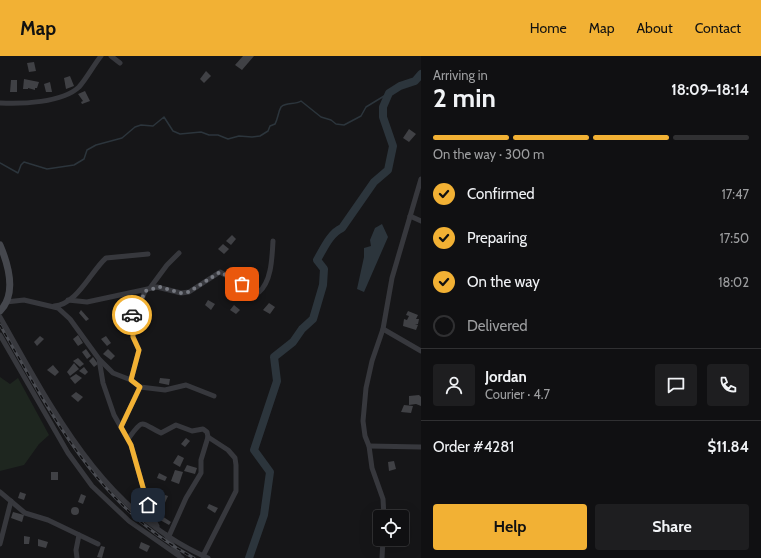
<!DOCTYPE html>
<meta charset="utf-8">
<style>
body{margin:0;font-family:Cabin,sans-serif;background:#1e1e20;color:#f1f3f6;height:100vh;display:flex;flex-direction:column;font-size:15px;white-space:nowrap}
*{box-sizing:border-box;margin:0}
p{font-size:13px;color:#9c9d9f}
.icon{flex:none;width:22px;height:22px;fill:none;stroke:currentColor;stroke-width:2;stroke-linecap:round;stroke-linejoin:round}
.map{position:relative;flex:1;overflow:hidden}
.sheet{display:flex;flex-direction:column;background:#101012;width:340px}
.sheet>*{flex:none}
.buttons{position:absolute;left:373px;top:454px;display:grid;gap:8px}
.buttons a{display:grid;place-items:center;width:36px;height:36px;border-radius:4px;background:#101012;box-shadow:0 4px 16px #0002,0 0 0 1px #303032;font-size:20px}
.pin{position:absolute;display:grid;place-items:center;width:34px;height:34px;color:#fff;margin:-17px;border-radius:8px;box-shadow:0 2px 6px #0006}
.courier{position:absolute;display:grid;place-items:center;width:40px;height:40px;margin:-20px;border:3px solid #f2b134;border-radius:50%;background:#fff;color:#222;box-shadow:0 1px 5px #0007}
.head em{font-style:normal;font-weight:700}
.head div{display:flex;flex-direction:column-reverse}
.head{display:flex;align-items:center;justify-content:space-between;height:68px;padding:0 12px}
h1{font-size:26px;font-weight:700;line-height:30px}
.bar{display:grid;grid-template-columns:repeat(4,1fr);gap:6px 4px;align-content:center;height:48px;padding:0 12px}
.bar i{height:5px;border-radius:3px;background:#303032}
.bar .current{background:#f2b134}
.bar p{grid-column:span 4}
.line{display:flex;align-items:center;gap:10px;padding:0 12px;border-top:1px solid #303032}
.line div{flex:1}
.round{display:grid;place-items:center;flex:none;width:42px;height:42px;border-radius:4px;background:#1e1e20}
ol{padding:0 12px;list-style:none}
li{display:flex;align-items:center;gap:12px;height:44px}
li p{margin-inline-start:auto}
li .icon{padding:4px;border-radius:50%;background:#f2b134;color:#111;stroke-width:4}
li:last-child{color:#9c9d9f}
li i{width:22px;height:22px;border:2px solid #303032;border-radius:50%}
.button{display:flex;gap:8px;margin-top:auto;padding:8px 12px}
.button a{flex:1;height:46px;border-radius:4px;background:#f2b134;color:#111;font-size:16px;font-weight:700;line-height:46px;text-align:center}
.button a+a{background:#1e1e20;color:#f1f3f6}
header{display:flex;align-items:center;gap:24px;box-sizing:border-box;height:56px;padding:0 20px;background:#f2b134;color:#111}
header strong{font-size:19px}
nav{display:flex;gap:22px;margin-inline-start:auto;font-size:14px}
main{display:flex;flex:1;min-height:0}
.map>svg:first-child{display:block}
</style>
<header>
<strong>Map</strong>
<nav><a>Home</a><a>Map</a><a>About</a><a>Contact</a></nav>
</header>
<main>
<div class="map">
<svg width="421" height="502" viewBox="0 0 421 502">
<rect width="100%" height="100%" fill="#161618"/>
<path fill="#1e261f" d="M0 321 10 328 18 322 49 379 39 388 24 409 0 415Z"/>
<path fill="#2c353c" d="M382 168 388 181 364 236 357 233 364 201V192L371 190 370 184 375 172Z"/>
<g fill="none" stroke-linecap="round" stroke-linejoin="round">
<path stroke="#2c353c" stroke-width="1.5" d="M0 107 18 117 21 109 24 106 47 113 74 109 84 103 87 94 96 89 122 82 135 71 141 69 153 70 164 61 173 75 180 78 201 76 209 79H218L228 83 239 80 252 81 260 80 268 75 270 70 275 68C278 63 278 56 281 51 286 46 295 49 301 45L321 61 331 64 336 68 344 69 361 60 366 51 389 37"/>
<path stroke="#2c353c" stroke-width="8" d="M249 502 264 459 270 416 254 394 277 325 274 301 293 286 302 273 313 263 323 229 324 213 317 204C323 194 330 177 342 172L374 126 388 114 393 90 383 61V51L389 37 400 30 415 25 421 18"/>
</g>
<g fill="#404145">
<path d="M243 0H254L242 14 235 9Z"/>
<path d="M34 6 36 15 29 16 27 7Z"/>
<path d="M206 15 211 20 204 27 200 23Z"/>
<path d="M70 20 74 30 66 33 64 22Z"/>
<path d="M24 23 39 26 37 32H35V34L28 32V33H23Z"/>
<path d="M11 24H17V36H10Z"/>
<path d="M50 26 52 36H46L44 28Z"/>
<path d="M85 35 90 45 82 48 81 46 83 45 78 38Z"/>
<path d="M409 73 416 78 409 86 403 82Z"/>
<path d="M232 179 236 183 231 189 226 185Z"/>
<path d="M223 188 229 193 224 198 218 193Z"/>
<path d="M208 244 215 248 211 254 205 249Z"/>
<path d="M269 247 275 251 270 258 263 254Z"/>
<path d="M234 249 240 254 236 258 230 254Z"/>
<path d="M81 254 89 263 86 265 79 257Z"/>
<path d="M408 255 418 259 416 263H419L418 268H415L418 269 416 274 403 270 404 263 407 264 409 260 406 259Z"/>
<path d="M78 279 83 287 78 290 73 283Z"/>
<path d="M40 280 44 283 37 290 34 286Z"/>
<path d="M106 280 111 287 107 290 101 283Z"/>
<path d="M86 293 91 300 87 303 82 296Z"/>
<path d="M108 293 115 300 111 304 103 298Z"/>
<path d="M93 301 98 308 94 311 89 305Z"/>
<path d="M78 302 84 308 80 311 73 305Z"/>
<path d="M74 307 79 313 70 320 67 316Z"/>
<path d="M53 309 59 316 55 320 47 314Z"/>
<path d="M84 311 88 316 85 319 79 315Z"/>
<path d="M76 318 82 322 75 328 70 322Z"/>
<path d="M160 322 170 323 169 329 159 327Z"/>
<path d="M76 336 83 341 78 346 71 340Z"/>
<path d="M419 339 421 341V350L416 348 409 349V340Z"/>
<path d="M404 349 413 350 411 357 401 356Z"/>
<path d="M186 382 190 385 185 391 181 388Z"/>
<path d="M178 399 184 402 180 411 173 407Z"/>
<path d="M394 405 396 413 389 415 388 406Z"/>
<path d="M187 409 197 412 195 418 184 415Z"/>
<path d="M175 414 183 416 179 428 171 425Z"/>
<rect x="51" y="416" width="7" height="8"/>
<path d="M159 417 167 421 165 425 157 422Z"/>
<path d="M20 436 26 438 24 444 18 442Z"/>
<path d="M81 438 86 440 83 448 78 446Z"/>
<path d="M165 439 168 440 159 460 156 458Z"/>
<path d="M209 448 218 452 215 457 207 452Z"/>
<circle cx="75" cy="455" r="4"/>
<path d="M13 456 24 459 22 466 11 462Z"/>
<path d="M162 460 171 466 169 469 160 464Z"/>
<path d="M24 480 30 481 29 488H24Z"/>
<path d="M38 483 48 486 46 492 38 490Z"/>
<path d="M141 486 150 490 147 496 139 492Z"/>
<path d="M101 490 105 491 102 502 97 501Z"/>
</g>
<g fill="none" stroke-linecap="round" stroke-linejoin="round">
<g stroke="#37383d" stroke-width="5">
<path d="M111 0 120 7"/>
<path d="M0 47C21 48 62 47 79 31 87 22 93 10 101 0"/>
<path d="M410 160 421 165"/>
<path d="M150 232 167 209 179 197"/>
<path d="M68 244 87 246 157 231 181 237 189 236 220 216 255 236H259C272 225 272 200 273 185"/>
<path d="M6 246 24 244 58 252 70 263 99 303 103 327 114 359 131 389 151 459 157 470"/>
<path d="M54 250C77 249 91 215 106 202L148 198"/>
<path d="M0 261C54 356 103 456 208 502"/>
<path d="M383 273 421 295"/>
<path d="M0 279 68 397 92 430 129 465 182 502"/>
<path d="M100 304 113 317 131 324 140 331 165 334 186 329 214 340"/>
<path d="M131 324 139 294 133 281 132 260 140 248 145 235"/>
<path d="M121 371 140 331"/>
<path d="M128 383C144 362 139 366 161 377L176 369 192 375 203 373 207 376 208 381 201 404V417L186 442 169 480"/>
<path d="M369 390 421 391"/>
<path d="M0 436 25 457 48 464 98 488"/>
<path d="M384 461 383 443 372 412 369 390 365 380 363 365 366 332 372 305 383 273 392 222 421 123"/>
<path d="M166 479 179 499"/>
<path d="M0 488 11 445"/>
<path d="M203 500 236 435V409L235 402 228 394 208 381"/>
<path d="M77 502 76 494 79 479"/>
<path d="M382 502 383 483"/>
</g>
<path stroke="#45474d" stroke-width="7" d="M0 189C8 208 17 238 0 255"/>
<g stroke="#4a4c52" stroke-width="3">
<path id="rail" d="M0 269C52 359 98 451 194 502"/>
</g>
<use href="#rail" stroke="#111113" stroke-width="1.5" stroke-dasharray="4.5" stroke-linecap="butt"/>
</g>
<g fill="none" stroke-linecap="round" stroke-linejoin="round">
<path stroke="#757880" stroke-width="4" stroke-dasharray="0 7.2" d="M132 259 140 248 145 235 160 231 181 237 189 236 220 216 242 228"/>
<path stroke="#f2b134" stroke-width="5" d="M132 259 133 281 139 294 131 324 140 331 121 371 131 389 148 449"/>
</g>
</svg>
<div class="buttons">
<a><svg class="icon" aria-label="locate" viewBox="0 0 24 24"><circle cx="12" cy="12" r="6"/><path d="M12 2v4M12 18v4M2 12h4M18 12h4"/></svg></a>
</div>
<div class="pin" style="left:242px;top:228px;background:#ea580c"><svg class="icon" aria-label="bag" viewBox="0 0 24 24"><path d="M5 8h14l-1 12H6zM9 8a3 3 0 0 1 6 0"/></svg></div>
<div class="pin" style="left:148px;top:449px;background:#1f2937"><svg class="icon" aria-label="home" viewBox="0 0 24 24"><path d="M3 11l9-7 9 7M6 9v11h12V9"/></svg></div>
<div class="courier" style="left:132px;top:259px"><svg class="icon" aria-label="car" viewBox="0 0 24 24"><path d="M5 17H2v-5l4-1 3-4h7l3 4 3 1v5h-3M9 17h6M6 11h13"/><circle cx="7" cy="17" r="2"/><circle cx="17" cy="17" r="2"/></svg></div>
</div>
<section class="sheet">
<div class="head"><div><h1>2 min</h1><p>Arriving in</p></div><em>18:09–18:14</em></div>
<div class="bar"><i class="current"></i><i class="current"></i><i class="current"></i><i></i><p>On the way · 300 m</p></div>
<ol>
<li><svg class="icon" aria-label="check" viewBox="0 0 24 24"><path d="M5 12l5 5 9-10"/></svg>Confirmed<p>17:47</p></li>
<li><svg class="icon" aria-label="check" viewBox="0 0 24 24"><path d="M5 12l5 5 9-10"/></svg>Preparing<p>17:50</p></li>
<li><svg class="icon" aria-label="check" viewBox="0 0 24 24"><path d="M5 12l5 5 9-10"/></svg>On the way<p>18:02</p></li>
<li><i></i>Delivered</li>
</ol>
<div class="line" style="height:72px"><a class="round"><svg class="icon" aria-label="person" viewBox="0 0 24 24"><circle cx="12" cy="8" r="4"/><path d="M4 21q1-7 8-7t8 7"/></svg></a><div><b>Jordan</b><p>Courier · 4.7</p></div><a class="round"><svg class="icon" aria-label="chat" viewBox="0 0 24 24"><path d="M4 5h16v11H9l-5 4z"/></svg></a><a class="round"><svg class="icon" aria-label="phone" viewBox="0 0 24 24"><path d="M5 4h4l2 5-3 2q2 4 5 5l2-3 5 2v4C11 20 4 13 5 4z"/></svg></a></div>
<div class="line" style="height:52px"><div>Order #4281</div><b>$11.84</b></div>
<div class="button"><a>Help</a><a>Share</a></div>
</section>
</main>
